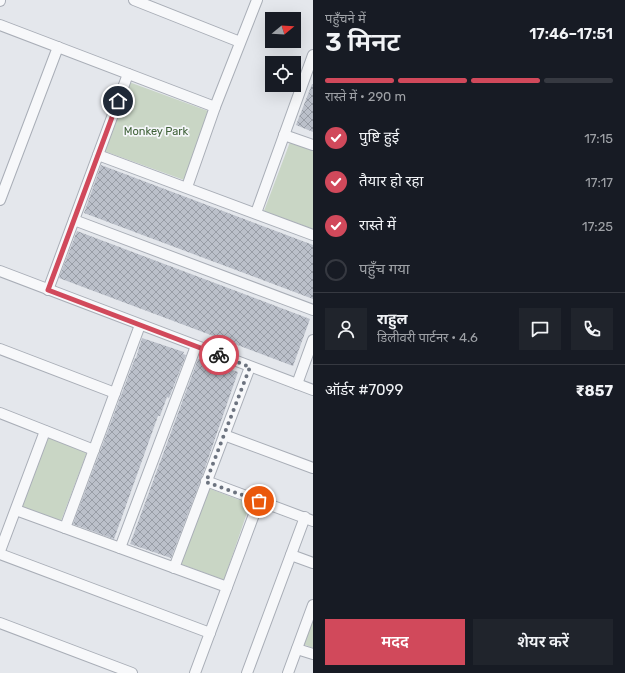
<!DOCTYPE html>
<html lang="hi">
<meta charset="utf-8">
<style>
body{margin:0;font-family:Rubik,"Noto Sans Devanagari",sans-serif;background:#20242c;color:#f1f3f6;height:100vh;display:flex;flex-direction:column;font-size:15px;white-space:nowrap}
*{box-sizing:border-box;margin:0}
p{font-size:13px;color:#9ea1a6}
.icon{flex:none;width:22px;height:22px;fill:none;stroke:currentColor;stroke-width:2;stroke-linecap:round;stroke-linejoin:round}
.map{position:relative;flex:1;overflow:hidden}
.sheet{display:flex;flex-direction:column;background:#171b24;width:312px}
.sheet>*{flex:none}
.needle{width:26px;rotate:72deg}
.fabs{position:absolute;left:265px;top:12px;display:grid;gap:8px}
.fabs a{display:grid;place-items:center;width:36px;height:36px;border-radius:0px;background:#171b24;box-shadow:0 4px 16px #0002;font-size:20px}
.pin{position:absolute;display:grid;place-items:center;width:34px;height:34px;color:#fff;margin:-17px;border:2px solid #fff;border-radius:50%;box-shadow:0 1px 4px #0007}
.courier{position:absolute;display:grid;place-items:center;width:40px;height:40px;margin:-20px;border:3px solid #d1495b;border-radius:50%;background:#fff;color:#222;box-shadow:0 1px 5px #0007}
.headline em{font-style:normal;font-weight:600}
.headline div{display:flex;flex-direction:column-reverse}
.headline{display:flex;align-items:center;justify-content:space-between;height:68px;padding:0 12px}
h1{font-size:26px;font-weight:600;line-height:30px}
.bar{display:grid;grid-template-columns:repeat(4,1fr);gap:6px 4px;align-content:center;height:48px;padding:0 12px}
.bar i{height:5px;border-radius:3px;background:#363941}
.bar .current{background:#d1495b}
.bar p{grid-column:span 4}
.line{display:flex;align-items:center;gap:10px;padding:0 12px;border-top:1px solid #363941}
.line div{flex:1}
.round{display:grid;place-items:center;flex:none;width:42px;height:42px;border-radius:0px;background:#20242c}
ol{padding:0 12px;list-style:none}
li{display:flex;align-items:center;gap:12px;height:44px}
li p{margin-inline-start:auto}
li .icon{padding:4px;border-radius:50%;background:#d1495b;color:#fff;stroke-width:4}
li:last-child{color:#9ea1a6}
li i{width:22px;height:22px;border:2px solid #363941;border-radius:50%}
.primary-button{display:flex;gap:8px;margin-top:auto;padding:8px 12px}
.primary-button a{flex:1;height:46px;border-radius:0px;background:#d1495b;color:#fff;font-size:16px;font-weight:600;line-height:46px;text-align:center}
.primary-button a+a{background:#20242c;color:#f1f3f6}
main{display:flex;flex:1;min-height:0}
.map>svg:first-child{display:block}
</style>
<main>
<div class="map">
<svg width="313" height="673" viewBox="0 0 313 673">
<defs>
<pattern id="building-cross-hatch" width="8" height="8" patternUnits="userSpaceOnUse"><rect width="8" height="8" fill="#bbc0ca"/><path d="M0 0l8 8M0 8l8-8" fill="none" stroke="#989da6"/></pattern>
</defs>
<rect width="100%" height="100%" fill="#e4e7ec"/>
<g fill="#c9d6c5">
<path d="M129 82 208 111 184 180 104 151Z"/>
<path d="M290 142 313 150V229L264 211Z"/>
<path d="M47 436 87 452 61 521 21 506Z"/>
<path d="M208 488 250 504 224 580 181 564Z"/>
<path d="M313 617V648L303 644Z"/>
</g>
<g fill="url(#building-cross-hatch)">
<path d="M312 84H313V132L296 125Z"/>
<path d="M101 165 313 245V299L84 213Z"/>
<path d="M77 231 310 319 293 366 59 278Z"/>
<path d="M142 338 184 352 183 354 186 355 169 398 167 397 160 416H158L114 539 73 524 135 358H136Z"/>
<path d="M198 359 238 372 200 482 171 558 130 544Z"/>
</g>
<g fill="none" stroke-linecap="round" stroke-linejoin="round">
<g stroke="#a9aeb7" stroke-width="12">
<g id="minor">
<path d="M134 0 240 42"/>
<path d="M0 1V0"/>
<path d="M0 25 215 107"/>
<path d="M284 135 313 145"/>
<path d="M98 155 313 235"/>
<path d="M187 187 215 107 257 0"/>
<path d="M0 200 58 47"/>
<path d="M256 213 313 55"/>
<path d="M74 220 313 310"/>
<path d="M0 271 313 390"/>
<path d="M48 290 128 74"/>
<path d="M0 349 115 393"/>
<path d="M297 384 313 340"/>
<path d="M0 413 94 450"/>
<path d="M224 435 313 468"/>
<path d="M206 481 313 521"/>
<path d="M16 510 227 587"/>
<path d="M65 528 140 325"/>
<path d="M120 548 196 346"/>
<path d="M0 551 45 431"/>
<path d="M0 554 210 633"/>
<path d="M291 555 313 563"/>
<path d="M174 568 250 367"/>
<path d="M0 623 132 673"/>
<path d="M297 649 313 654"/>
<path d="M195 673 259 501"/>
<path d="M247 673 305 517"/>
<path d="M288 673 313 605"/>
</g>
</g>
<use href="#minor" stroke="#f7f8fa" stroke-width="10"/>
</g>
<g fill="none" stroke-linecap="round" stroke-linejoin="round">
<path stroke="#6c737f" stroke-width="4" stroke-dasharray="0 7.2" d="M219 355 250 367 206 482 259 501"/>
<path stroke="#d1495b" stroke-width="5" d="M118 101 48 290 219 355"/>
</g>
<g text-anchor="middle" stroke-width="3.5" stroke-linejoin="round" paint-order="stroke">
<g font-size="11" fill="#3f6138" stroke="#f4f6f9">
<text x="156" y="135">Monkey Park</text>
</g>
</g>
</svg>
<div class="fabs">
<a><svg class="needle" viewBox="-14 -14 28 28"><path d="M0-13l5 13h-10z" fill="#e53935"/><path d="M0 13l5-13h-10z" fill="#9ea1a6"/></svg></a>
<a><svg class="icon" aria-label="locate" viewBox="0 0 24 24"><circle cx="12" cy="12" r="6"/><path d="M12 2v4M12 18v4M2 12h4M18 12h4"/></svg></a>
</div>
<div class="pin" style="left:259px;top:501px;background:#ea580c"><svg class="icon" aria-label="bag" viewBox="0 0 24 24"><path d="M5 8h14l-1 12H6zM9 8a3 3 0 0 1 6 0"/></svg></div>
<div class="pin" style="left:118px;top:101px;background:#1f2937"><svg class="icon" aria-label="home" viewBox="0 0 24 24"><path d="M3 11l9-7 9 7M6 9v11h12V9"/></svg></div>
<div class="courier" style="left:219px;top:355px"><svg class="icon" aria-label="bike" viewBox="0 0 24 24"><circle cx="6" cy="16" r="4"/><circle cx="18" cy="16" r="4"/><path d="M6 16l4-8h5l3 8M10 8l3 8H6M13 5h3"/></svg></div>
</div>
<section class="sheet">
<div class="headline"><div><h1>3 मिनट</h1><p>पहुँचने में</p></div><em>17:46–17:51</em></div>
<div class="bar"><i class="current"></i><i class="current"></i><i class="current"></i><i></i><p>रास्ते में · 290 m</p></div>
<ol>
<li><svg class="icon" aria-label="check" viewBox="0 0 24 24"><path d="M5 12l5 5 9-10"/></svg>पुष्टि हुई<p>17:15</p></li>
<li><svg class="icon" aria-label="check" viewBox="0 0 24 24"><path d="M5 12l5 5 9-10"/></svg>तैयार हो रहा<p>17:17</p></li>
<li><svg class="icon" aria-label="check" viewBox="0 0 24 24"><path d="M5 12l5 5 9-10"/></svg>रास्ते में<p>17:25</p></li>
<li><i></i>पहुँच गया</li>
</ol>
<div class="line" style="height:72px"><a class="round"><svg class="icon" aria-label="person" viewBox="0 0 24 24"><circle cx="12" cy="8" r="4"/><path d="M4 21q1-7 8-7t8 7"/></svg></a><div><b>राहुल</b><p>डिलीवरी पार्टनर · 4.6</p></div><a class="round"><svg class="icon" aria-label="chat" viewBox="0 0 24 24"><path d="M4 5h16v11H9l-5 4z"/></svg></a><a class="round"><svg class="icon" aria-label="phone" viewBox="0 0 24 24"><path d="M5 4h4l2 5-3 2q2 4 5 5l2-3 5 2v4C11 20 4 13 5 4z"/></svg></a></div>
<div class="line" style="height:52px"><div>ऑर्डर #7099</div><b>₹857</b></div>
<div class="primary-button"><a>मदद</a><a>शेयर करें</a></div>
</section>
</main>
